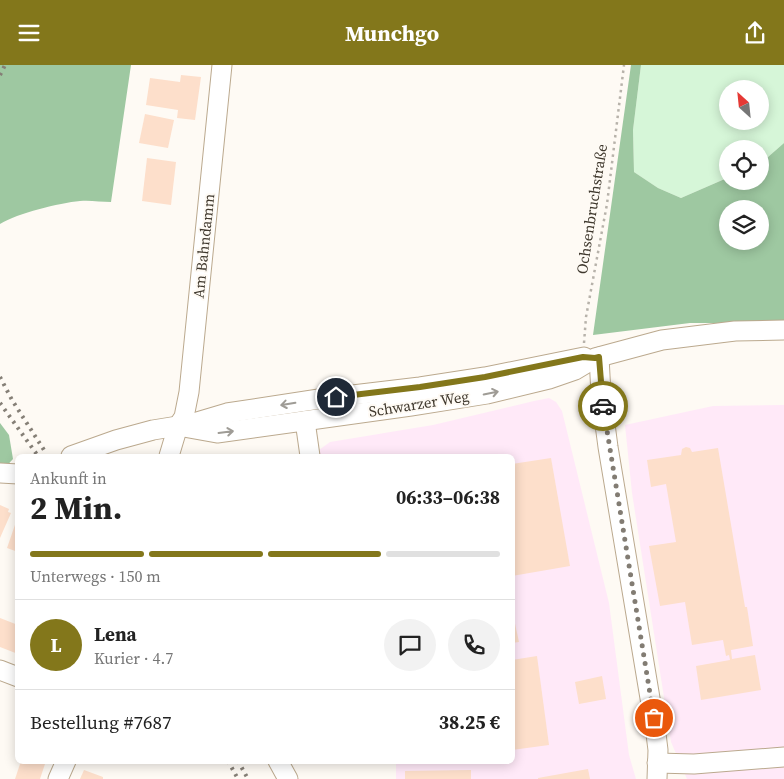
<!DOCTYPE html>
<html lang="de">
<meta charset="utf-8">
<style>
body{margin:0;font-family:"Source Serif 4",serif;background:#f2f2f2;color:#222;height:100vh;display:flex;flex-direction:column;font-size:19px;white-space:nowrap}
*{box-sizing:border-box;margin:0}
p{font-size:16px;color:#767676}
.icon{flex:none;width:28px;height:28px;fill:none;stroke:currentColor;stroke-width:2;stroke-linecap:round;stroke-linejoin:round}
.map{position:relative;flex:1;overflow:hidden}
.panel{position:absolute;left:15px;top:389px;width:500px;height:310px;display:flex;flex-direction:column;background:#fff;border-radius:8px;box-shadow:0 2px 12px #0003}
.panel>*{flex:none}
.needle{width:32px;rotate:333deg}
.tools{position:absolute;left:719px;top:15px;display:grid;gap:10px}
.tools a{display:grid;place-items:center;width:50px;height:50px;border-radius:50%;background:#fff;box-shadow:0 2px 12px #0003;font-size:25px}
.pin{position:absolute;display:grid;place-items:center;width:42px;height:42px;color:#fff;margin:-21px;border:2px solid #fff;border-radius:50%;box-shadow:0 1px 5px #0007}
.courier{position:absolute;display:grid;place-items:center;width:50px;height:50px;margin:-25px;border:4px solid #83771b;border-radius:50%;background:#fff;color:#222;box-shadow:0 1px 6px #0007}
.head em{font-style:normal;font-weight:700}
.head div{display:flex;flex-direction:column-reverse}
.head{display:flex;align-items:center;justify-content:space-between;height:85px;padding:0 15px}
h1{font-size:32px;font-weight:700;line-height:38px}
.bar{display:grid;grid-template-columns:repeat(4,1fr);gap:8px 5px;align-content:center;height:60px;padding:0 15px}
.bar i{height:6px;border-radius:4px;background:#e0e0e0}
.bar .current{background:#83771b}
.bar p{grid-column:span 4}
.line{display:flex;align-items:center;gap:12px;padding:0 15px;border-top:1px solid #e0e0e0}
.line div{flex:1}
.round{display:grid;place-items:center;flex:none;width:52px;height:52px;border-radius:26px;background:#f2f2f2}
header{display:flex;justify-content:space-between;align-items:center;height:65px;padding:0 15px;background:#83771b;color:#fff;font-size:22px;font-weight:700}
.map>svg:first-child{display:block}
</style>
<header><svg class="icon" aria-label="menu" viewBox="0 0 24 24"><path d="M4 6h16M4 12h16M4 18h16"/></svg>Munchgo<svg class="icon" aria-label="share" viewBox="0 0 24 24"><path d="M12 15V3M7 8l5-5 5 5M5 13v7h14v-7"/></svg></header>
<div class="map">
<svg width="784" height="714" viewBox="0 0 784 714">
<rect width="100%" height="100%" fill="#fefaf4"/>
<g fill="#ffe9f8">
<path d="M549 333 556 337 562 346 609 538 629 690 636 714H396V696H512V391H314L319 385 330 377 433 360 534 336Z"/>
<path d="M784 340V714H687L671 677 632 428 625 360 713 341Z"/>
</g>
<path fill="#d6f6d8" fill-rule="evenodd" d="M641 0H784V78L760 99V84H728L727 113 681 133 658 123 634 107 633 65ZM728 24H760V56H728Z"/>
<g fill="#9ec8a1" fill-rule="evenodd">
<path d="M0 0H131L111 137C101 137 90 135 80 136 59 138 18 148 0 159Z"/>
<path d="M631 0H641L633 65 634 107 658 123 681 133 727 113 728 116H760V99L784 78V258H690L593 270ZM728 144H760V176H728Z"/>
<path d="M0 358 9 370 13 394 0 408Z"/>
</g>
<g fill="#fddfcb">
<path d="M181 10 201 12 195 55 177 53 178 45 146 40 150 13 180 17Z"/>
<path d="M145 49 174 55 168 83 139 78Z"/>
<path d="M147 93 176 97 171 140 142 136Z"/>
<path d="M686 382 690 383 692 387 718 383 745 542H747L753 581 731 585 732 594 755 590 761 625 701 635 696 601 730 595 729 590 726 591 723 575 692 580 685 537 660 541 649 481 676 477 666 419 651 422 647 395 681 390 682 384Z"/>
<path d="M551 393 570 501 512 511V399Z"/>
<path d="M0 440 9 444 8 447 11 448 0 473Z"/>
<path d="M17 454H18V487L7 483Z"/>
<path d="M512 545 519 577 512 578Z"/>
<path d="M0 553 18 560V589L0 582Z"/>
<path d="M537 591 549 680 512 685V595Z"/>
<path d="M602 611 606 634 579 639 575 617Z"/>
<path d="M21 696H46L40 714H15Z"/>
<path d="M588 704 590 714H538V713Z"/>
<path d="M84 705 103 712V714H80Z"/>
<path d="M471 705V714H405V706Z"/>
</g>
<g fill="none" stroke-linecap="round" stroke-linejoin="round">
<g stroke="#bba98e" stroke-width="21">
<g id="minor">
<path d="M599 292 601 329 608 382 656 669 658 685 657 714"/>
<path d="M305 356 310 391"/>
<path d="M178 361 217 368 411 341 487 329 549 314 575 305 595 293 662 275 735 266 784 265"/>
<path d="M71 391 116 375 153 365 190 359 227 348 319 334 420 322 485 312 584 292"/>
<path d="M169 391 178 361 184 352 189 327 222 0"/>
<path d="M0 408 18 409"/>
<path d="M0 605 18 612"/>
<path d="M278 696 288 714"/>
<path d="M657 698 694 699 784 692"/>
<path d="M58 714 66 696"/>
</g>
</g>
<path stroke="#b7b2aa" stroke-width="2.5" stroke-dasharray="2.5 4" stroke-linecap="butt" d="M584 278 586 252 607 139 624 0"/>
<use href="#minor" stroke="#fff" stroke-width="19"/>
<g stroke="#857f76" stroke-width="4" stroke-dasharray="2.5 5" stroke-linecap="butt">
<path d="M0 10 5 0"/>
<path d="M0 312 12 335 44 385"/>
<path d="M0 338 38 391"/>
<path d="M228 696 238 714"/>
<path d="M238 696 248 714"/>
</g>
</g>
<defs><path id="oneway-shaft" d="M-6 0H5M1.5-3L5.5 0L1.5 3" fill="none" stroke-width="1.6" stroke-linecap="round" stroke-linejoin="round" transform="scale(1.25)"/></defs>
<g stroke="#9f9c96">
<use href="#oneway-shaft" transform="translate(491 328) rotate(-12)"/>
<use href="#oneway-shaft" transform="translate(288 339) rotate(171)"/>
<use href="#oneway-shaft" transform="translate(226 367) rotate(-7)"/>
</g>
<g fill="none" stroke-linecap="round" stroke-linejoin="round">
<path stroke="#827c73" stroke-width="5" stroke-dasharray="0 9" d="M603 341 654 653"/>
<path stroke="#83771b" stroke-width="6" d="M336 332 420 322 485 312 583 292 595 293 599 292 603 341"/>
</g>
<g text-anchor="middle" stroke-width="4" stroke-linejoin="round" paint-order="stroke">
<g font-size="15" fill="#3f382d" stroke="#fefaf4">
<text transform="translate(592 144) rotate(-81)" y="5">Ochsenbruchstraße</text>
<text transform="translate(204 181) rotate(-84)" y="5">Am Bahndamm</text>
<text transform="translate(419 339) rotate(-9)" y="5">Schwarzer Weg</text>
</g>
</g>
</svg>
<div class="tools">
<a><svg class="needle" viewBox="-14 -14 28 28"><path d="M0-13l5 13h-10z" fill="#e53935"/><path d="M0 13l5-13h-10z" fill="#767676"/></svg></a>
<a><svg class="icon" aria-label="locate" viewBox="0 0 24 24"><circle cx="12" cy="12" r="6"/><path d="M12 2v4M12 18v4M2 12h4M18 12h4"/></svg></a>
<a><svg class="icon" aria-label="layers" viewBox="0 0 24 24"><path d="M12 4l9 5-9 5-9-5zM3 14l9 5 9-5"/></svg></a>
</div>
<div class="pin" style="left:654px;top:653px;background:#ea580c"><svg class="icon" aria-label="bag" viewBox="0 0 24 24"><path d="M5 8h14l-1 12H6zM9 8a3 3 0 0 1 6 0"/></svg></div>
<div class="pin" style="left:336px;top:332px;background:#1f2937"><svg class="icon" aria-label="home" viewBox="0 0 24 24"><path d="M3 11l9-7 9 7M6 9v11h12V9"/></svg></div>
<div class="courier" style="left:603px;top:341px"><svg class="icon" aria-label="car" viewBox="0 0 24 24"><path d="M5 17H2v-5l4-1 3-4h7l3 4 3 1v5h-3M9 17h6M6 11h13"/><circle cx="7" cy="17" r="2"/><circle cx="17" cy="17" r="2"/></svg></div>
<section class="panel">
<div class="head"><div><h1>2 Min.</h1><p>Ankunft in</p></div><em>06:33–06:38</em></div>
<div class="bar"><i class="current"></i><i class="current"></i><i class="current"></i><i></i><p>Unterwegs · 150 m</p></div>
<div class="line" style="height:90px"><b class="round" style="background:#83771b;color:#fff">L</b><div><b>Lena</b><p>Kurier · 4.7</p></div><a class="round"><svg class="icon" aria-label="chat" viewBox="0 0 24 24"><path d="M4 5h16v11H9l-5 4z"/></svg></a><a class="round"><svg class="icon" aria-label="phone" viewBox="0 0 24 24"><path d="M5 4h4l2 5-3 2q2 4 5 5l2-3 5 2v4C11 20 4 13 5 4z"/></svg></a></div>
<div class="line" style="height:65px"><div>Bestellung #7687</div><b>38.25 €</b></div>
</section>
</div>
